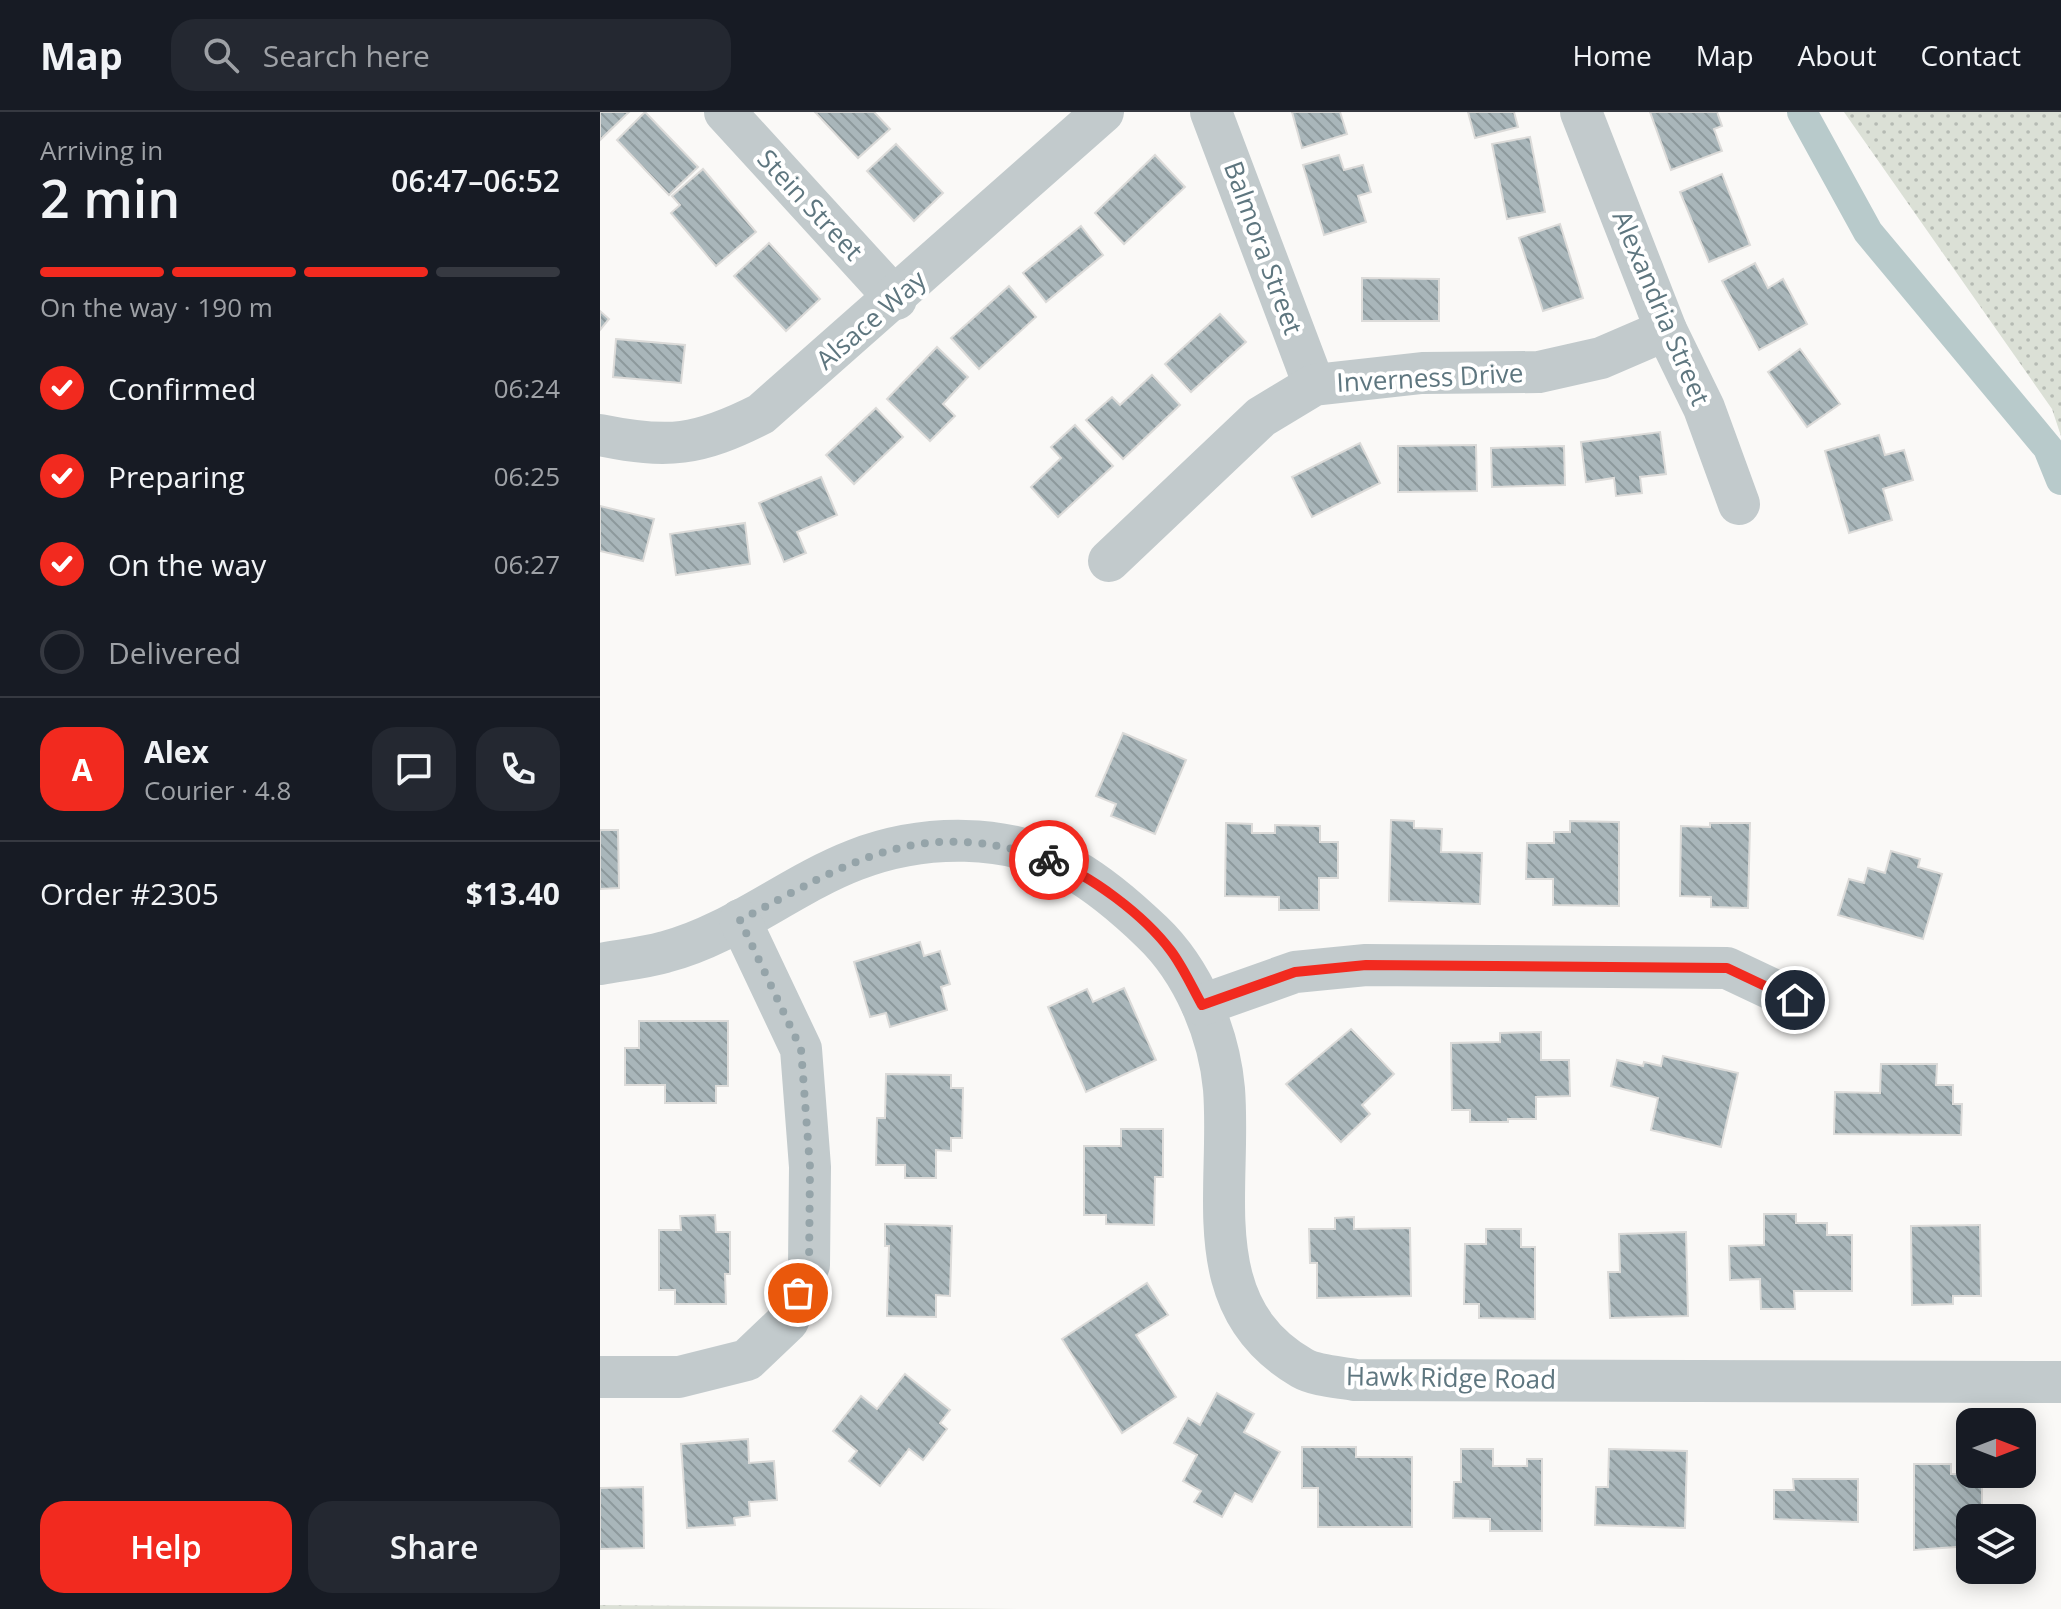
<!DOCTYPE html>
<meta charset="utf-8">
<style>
body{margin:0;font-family:"Open Sans",sans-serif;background:#242831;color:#f1f3f6;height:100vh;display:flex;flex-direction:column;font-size:30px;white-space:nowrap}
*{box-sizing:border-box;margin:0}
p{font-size:26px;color:#9ea1a6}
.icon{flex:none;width:44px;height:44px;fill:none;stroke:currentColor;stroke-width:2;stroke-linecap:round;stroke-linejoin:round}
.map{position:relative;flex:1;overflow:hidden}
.drawer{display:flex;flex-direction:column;background:#171b24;width:600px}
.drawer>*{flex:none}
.needle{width:52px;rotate:90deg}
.fabs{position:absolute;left:1356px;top:1296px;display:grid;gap:16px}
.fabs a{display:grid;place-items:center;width:80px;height:80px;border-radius:16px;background:#171b24;box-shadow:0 4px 20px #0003;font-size:40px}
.pin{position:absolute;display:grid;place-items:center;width:68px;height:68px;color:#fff;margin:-34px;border:4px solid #fff;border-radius:50%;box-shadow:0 2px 8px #0007}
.courier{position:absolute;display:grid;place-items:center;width:80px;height:80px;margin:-40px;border:6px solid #f22a1f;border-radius:50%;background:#fff;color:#222;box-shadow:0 2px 10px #0007}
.overview em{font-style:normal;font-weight:600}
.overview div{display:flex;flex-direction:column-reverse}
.overview{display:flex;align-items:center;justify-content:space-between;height:136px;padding:0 40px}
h1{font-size:52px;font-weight:600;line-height:60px}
.bar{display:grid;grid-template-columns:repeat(4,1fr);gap:12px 8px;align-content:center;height:96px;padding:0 40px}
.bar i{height:10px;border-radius:6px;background:#363941}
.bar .current{background:#f22a1f}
.bar p{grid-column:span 4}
.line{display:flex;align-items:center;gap:20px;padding:0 40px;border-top:2px solid #363941}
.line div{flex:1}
.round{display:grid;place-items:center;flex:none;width:84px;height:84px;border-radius:24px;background:#242831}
ol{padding:0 40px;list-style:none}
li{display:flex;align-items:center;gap:24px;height:88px}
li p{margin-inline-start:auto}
li .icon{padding:8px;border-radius:50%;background:#f22a1f;color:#fff;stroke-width:4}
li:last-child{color:#9ea1a6}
li i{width:44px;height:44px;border:4px solid #363941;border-radius:50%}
.action{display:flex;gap:16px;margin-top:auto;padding:16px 40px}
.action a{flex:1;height:92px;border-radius:24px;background:#f22a1f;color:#fff;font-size:32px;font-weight:600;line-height:92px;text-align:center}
.action a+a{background:#242831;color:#f1f3f6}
header{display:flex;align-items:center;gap:48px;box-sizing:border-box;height:112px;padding:0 40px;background:#171b24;border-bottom:2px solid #363941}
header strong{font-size:38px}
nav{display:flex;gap:44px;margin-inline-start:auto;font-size:28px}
.search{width:560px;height:72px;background:#242831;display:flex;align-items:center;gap:20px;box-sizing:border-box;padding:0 28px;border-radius:24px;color:#9ea1a6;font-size:30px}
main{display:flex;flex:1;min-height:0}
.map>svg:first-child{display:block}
</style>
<header>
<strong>Map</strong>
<div class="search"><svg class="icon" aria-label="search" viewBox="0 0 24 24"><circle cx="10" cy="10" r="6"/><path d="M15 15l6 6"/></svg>Search here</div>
<nav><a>Home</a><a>Map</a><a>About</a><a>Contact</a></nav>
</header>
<main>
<section class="drawer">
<div class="overview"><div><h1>2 min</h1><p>Arriving in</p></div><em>06:47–06:52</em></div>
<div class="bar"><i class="current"></i><i class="current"></i><i class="current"></i><i></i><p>On the way · 190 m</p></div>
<ol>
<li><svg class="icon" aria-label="check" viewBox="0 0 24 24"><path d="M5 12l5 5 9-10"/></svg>Confirmed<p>06:24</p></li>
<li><svg class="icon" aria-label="check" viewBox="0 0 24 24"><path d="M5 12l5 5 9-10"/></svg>Preparing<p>06:25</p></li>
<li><svg class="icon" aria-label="check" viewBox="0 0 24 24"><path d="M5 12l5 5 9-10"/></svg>On the way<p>06:27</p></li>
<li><i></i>Delivered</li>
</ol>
<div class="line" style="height:144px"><b class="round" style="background:#f22a1f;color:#fff">A</b><div><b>Alex</b><p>Courier · 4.8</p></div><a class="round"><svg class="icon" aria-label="chat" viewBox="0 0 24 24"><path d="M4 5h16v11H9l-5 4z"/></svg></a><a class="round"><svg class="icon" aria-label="phone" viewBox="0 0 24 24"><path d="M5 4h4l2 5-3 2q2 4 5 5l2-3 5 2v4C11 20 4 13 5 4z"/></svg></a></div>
<div class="line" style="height:104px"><div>Order #2305</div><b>$13.40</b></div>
<div class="action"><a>Help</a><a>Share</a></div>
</section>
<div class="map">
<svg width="1461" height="1497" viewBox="0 0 1461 1497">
<defs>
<pattern id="park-dots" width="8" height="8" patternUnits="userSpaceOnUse" patternTransform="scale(2)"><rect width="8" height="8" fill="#dbe0d6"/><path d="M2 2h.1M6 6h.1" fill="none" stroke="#b5bab3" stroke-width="1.8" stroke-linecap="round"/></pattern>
<pattern id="building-back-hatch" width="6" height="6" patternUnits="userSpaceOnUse" patternTransform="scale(2)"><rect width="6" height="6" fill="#a9b6ba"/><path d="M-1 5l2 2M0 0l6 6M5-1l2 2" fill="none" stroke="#8d999c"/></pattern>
</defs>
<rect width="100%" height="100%" fill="#faf9f7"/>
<g fill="url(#park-dots)">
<path d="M1244 0H1461V324L1452 297Z"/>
<path d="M0 1493 420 1497H0Z"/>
</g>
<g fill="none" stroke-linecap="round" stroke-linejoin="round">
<path stroke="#b8cacb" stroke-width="30" d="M1202 0 1268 120 1448 336 1461 368"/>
</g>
<g fill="url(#building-back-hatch)" stroke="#dcdbd9" stroke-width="2">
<path d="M0 0H29L0 28Z"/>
<path d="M45 0 98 55 69 83 17 28Z"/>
<path d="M215 0H274L290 17 258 46Z"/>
<path d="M692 0H740L747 22 702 36Z"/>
<path d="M868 0H914L918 15 875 26Z"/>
<path d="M1050 0H1117L1122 14 1114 17 1122 39 1071 58Z"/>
<path d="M930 25 945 100 907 107 892 32Z"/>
<path d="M296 32 343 81 314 109 267 59Z"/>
<path d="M555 43 585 75 524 132 495 101Z"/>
<path d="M739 43 744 58 763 53 771 80 758 84 766 110 724 123 703 53Z"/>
<path d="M103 57 156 120 116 154 71 101 80 93 72 84Z"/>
<path d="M1122 62 1150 133 1109 150 1080 80Z"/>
<path d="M960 112 983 186 943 199 919 126Z"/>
<path d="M481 114 503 143 446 190 423 161Z"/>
<path d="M169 131 220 187 186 219 134 164Z"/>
<path d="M1155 151 1168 176 1183 167 1207 212 1159 238 1122 169Z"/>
<path d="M762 166 839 167V209H762Z"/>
<path d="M409 174 436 205 379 257 351 226Z"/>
<path d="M0 199 9 207 0 218Z"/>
<path d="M620 202 646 230 591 280 565 252Z"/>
<path d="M16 227 85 233 81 271 13 265Z"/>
<path d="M337 235 368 265 343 292 355 304 330 329 287 287Z"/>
<path d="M1200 237 1240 292 1207 315 1168 260Z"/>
<path d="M552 263 580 293 523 347 486 308 512 285 520 293Z"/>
<path d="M276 296 303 325 254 372 226 343Z"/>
<path d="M475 313 513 354 458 405 431 375 461 346 451 335Z"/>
<path d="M1060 320 1066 362 1040 365 1042 381 1016 384 1014 366 986 370 981 330Z"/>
<path d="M1279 323 1285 343 1304 338 1313 368 1283 377 1292 408 1249 421 1225 339Z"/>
<path d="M760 331 780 371 712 405 692 365Z"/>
<path d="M876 333 877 379 798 380V334Z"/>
<path d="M964 334 965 373 892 375 891 336Z"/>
<path d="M221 365 237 403 197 420 206 441 184 450 159 391Z"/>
<path d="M0 394 54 407 43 449 0 439Z"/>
<path d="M145 411 150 452 76 463 70 422Z"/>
<path d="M523 621 586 648 555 722 511 704 516 692 496 684Z"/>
<path d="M791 708 814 709V716L842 717 841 740 882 741 880 792 789 789Z"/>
<path d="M970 709 1019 710V794L953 793V767H926L927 731H954V720H970Z"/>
<path d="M626 711 652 712V721H675V713L720 714V730H738V766H719V798H679V785L625 784Z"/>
<path d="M1110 711H1150L1148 796 1111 795V785L1080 784 1081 714 1110 715Z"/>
<path d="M0 718H18L19 776 0 777Z"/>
<path d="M1291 739 1320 747 1318 755 1342 762 1323 827 1238 803 1249 767 1264 771 1268 756 1285 761Z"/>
<path d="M320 830 324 844 340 839 350 872 341 875 347 898 290 915 286 901 270 905 254 850Z"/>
<path d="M524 876 556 948 486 980 448 895 487 877 493 890Z"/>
<path d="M39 909H128V974H116V991H65V973H25V936H39Z"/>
<path d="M751 917 794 962 762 993 770 1002 741 1030 686 972Z"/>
<path d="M941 920V948H969L970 984 936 985V1007H908V1010H870V998H852L851 931 900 930V921Z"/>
<path d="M1063 944 1138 961 1121 1035 1051 1018 1058 986 1011 974 1017 948 1043 954 1044 950 1061 954Z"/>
<path d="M1281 952H1337L1336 973H1353V992H1362L1361 1023 1234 1022 1235 980 1280 981Z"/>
<path d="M286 962 351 963V976H363L362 1026H351V1039L336 1038V1066H305V1053H276L277 1006H285Z"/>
<path d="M521 1017H563V1065H555L554 1113 506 1112V1103H484V1034H521Z"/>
<path d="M1164 1102H1196V1111H1227V1123H1252V1179H1194L1195 1197H1161L1160 1167 1130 1168 1129 1134 1164 1133Z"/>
<path d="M115 1103 116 1120H130V1162H125L126 1192H75V1178H59V1118H81L80 1104Z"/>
<path d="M754 1105V1117L810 1116 811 1184 717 1186V1151H710L709 1117H735V1106Z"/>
<path d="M285 1112 352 1114 350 1184 336 1183V1205L287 1204 289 1134H285Z"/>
<path d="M1380 1113 1381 1184H1353V1192L1312 1193 1311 1114Z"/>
<path d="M886 1117H921V1135H935V1207L879 1206V1192H864L865 1132H886Z"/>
<path d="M1086 1120 1088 1204 1010 1206 1008 1160H1020L1019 1122Z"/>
<path d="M547 1171 568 1203 536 1223 576 1285 522 1321 462 1227Z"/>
<path d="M305 1262 350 1298 340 1311 347 1317 323 1348 309 1337 280 1374 249 1349 257 1339 233 1319 261 1284 277 1297Z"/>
<path d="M617 1281 654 1302 644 1320 680 1340 652 1390 635 1381 622 1405 594 1390 601 1379 583 1369 597 1343 574 1331 588 1306 600 1313Z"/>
<path d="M148 1327 149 1351 174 1349 177 1388 149 1390 150 1404 134 1406 135 1413 87 1416 81 1332Z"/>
<path d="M702 1335H756V1345H812V1415H718V1376H702Z"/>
<path d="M861 1337H893V1354H927V1347H942V1419H890V1407L853 1406 854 1370H861Z"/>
<path d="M1009 1337 1087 1339 1085 1416 995 1413 996 1375H1008Z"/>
<path d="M1314 1352H1351V1362H1382V1406H1370V1434L1314 1438Z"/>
<path d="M1193 1367H1258V1410L1174 1407V1378H1194Z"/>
<path d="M43 1375 44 1436 0 1437V1376Z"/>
</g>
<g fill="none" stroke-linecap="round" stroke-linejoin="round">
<g stroke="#c2cacc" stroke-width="42">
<path d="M125 0 296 187"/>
<path d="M611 0 714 273"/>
<path d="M981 0 1066 218 1104 296 1139 392"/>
<path d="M0 323C68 337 98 334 161 302L503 0"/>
<path d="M509 449 661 305 714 273 822 261 939 260 1001 246 1066 218"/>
<path d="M0 852C22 848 44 846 65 840 134 822 190 773 255 748 322 722 409 720 472 757 502 774 528 797 552 820 593 859 619 921 624 977 632 1078 595 1194 702 1256 716 1264 739 1265 755 1268L1461 1270"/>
<path d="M602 893 695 860 766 853 1127 856 1195 888"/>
<path d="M0 1265H79L147 1248 188 1209 209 1153 210 1055 201 937 140 808"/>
</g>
</g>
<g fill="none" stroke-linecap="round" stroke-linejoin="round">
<path stroke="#95a4a9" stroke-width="8" stroke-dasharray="0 14.4" d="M198 1181 209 1153 210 1055 201 937 140 808C251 750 320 702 449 748"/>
<path stroke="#f22a1f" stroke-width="10" d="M449 748C490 762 545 804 571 839 583 855 592 875 602 893L695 860 766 853 1127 856 1195 888"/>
</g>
<g text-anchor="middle" stroke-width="8" stroke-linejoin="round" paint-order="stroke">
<g font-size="26" fill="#5e767f" stroke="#fff">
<text transform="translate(210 93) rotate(47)" y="9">Stein Street</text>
<text transform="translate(663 136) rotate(70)" y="9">Balmora Street</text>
<text transform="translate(1061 196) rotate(67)" y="9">Alexandria Street</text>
<text transform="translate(271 208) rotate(-41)" y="9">Alsace Way</text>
<text transform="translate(830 266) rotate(-3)" y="9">Inverness Drive</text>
<text transform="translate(851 1266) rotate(1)" y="9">Hawk Ridge Road</text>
</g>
</g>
</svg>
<div class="fabs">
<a><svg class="needle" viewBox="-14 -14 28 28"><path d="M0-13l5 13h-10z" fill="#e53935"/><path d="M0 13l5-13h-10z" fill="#9ea1a6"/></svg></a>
<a><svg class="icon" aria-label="layers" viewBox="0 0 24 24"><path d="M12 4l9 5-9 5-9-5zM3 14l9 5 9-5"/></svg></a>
</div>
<div class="pin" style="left:198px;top:1181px;background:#ea580c"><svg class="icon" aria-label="bag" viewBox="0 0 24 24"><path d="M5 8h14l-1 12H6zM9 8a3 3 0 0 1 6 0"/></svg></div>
<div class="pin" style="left:1195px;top:888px;background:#1f2937"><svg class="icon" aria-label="home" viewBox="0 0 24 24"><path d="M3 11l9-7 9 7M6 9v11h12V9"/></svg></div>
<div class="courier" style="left:449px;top:748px"><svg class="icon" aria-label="bike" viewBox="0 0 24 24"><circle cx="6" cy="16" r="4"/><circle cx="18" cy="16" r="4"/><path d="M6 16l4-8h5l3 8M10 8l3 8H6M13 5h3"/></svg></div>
</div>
</main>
